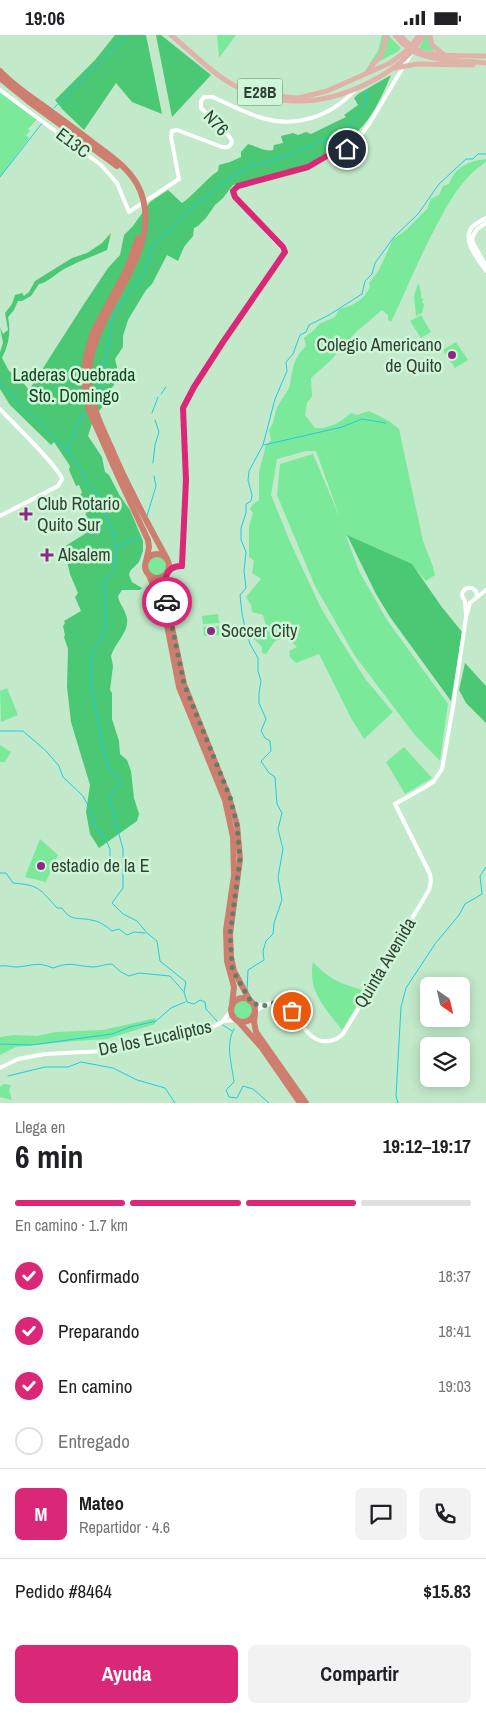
<!DOCTYPE html>
<html lang="es">
<meta charset="utf-8">
<style>
body{margin:0;font-family:"Archivo Narrow",sans-serif;background:#f2f2f2;color:#202124;height:100vh;display:flex;flex-direction:column;font-size:19px;white-space:nowrap}
*{box-sizing:border-box;margin:0}
p{font-size:16px;color:#757577}
.icon{flex:none;width:28px;height:28px;fill:none;stroke:currentColor;stroke-width:2;stroke-linecap:round;stroke-linejoin:round}
.map{position:relative;height:1068px;overflow:hidden}
.side{display:flex;flex-direction:column;background:#fff;flex:1}
.side>*{flex:none}
.needle{width:32px;rotate:146deg}
.tools{position:absolute;left:420px;top:942px;display:grid;gap:10px}
.tools a{display:grid;place-items:center;width:50px;height:50px;border-radius:8px;background:#fff;box-shadow:0 2px 12px #0003;font-size:25px}
.pin{position:absolute;display:grid;place-items:center;width:42px;height:42px;color:#fff;margin:-21px;border:2px solid #fff;border-radius:50%;box-shadow:0 1px 5px #0007}
.courier{position:absolute;display:grid;place-items:center;width:50px;height:50px;margin:-25px;border:4px solid #db2777;border-radius:50%;background:#fff;color:#222;box-shadow:0 1px 6px #0007}
.summary em{font-style:normal;font-weight:700}
.summary div{display:flex;flex-direction:column-reverse}
.summary{display:flex;align-items:center;justify-content:space-between;height:85px;padding:0 15px}
h1{font-size:32px;font-weight:700;line-height:38px}
.bar{display:grid;grid-template-columns:repeat(4,1fr);gap:8px 5px;align-content:center;height:60px;padding:0 15px}
.bar i{height:6px;border-radius:4px;background:#e0e0e0}
.bar .selected{background:#db2777}
.bar p{grid-column:span 4}
.line{display:flex;align-items:center;gap:12px;padding:0 15px;border-top:1px solid #e0e0e0}
.line div{flex:1}
.round{display:grid;place-items:center;flex:none;width:52px;height:52px;border-radius:8px;background:#f2f2f2}
ol{padding:0 15px;list-style:none}
li{display:flex;align-items:center;gap:15px;height:55px}
li p{margin-inline-start:auto}
li .icon{padding:5px;border-radius:50%;background:#db2777;color:#fff;stroke-width:4}
li:last-child{color:#757577}
li i{width:28px;height:28px;border:2px solid #e0e0e0;border-radius:50%}
.primary-button{display:flex;gap:10px;margin-top:auto;padding:10px 15px}
.primary-button a{flex:1;height:58px;border-radius:8px;background:#db2777;color:#fff;font-size:20px;font-weight:700;line-height:58px;text-align:center}
.primary-button a+a{background:#f2f2f2;color:#202124}
.status{display:flex;justify-content:space-between;align-items:center;height:35px;padding:0 25px;background:#fff;direction:ltr}
.status svg{height:14px;fill:currentColor}
.map>svg:first-child{display:block}
</style>
<div class="status"><b>19:06</b><svg viewBox="0 0 49 12"><path d="M0 12V9h3v3zM5 12V6h3v6zM10 12V3h3v9zM15 12V0h3v12zM26 1h20v11H26zM47 4h2v5h-2z"/></svg></div>
<div class="map">
<svg width="486" height="1068" viewBox="0 0 486 1068">
<rect width="100%" height="100%" fill="#c2e9ca"/>
<g fill="#7be99a">
<path d="M217 0H236L219 23Z"/>
<path d="M382 0H388L401 13 397 17 367 33 378 16Z"/>
<path d="M426 0H428L429 8 435 17 419 14Z"/>
<path d="M0 57 37 84 28 94 30 96 26 100 29 103 0 142Z"/>
<path d="M486 124V127C457 146 444 177 428 207 415 233 404 260 391 287L388 285V280L382 275 356 297 330 326 311 343 312 361 307 368 305 380 315 393C327 395 341 387 351 378L357 380 369 376 389 386 399 394 423 506 433 532 435 540 426 546 411 529 346 501 359 536 387 585 448 669 440 726 414 699 355 621 315 551 277 460 280 429 313 419 340 483 316 416H306L277 424 271 460 291 509 321 573 343 609 366 645 393 677 364 704 351 683 319 619 296 628 290 622 289 616 297 612 286 602 275 606 266 619 262 618V612L253 603 267 594 263 580 252 577 251 570 246 562 261 544 252 538 254 526 249 522V491L253 478 250 474 253 469 259 465C259 457 259 449 259 441 259 431 264 422 265 412L271 405 269 395C274 389 274 380 277 373 280 366 288 357 290 350 293 332 293 324 306 311L304 303 314 295 319 289 335 282 339 274C353 271 364 265 370 252L369 248 379 235 393 204 405 196 427 174 431 164 439 160 443 151 449 149C455 132 469 126 486 124Z"/>
<path d="M418 249H419L421 257V263L424 264 422 266 424 270 422 278 416 281 414 261Z"/>
<path d="M421 280 431 297 421 303 410 286Z"/>
<path d="M456 307 468 325 455 333 443 315Z"/>
<circle cx="157" cy="531" r="10"/>
<path d="M218 579 219 588 203 589 202 581Z"/>
<path d="M219 591V600L204 601 203 592Z"/>
<path d="M7 653 18 680 1 687 0 656Z"/>
<path d="M0 710 11 717 5 727H0Z"/>
<path d="M404 712 432 743 405 759 386 727Z"/>
<path d="M40 804 58 820 46 847 25 842Z"/>
<path d="M313 927C331 946 342 949 366 956L342 995C326 974 307 956 313 927Z"/>
<circle cx="242" cy="975" r="11"/>
<path d="M156 983 155 989 107 1004 75 1006 16 1012 0 1020V1002L15 1000 37 1001 56 997 103 995Z"/>
<path d="M4 1049 11 1050 9 1055 12 1065 0 1062V1052Z"/>
</g>
<g fill="#4bc874">
<path d="M115 0H146L162 79 132 67 116 48 84 95 63 75 55 65 95 25Z"/>
<path d="M156 0H161L211 40 172 82Z"/>
<path d="M391 40C382 61 373 82 356 98L352 97 346 101 336 114 311 130 233 150 223 163 215 170 206 183 198 191 194 193 193 201 184 212 178 226 167 220 152 249 146 255 128 285 123 301V312L115 324 117 332 114 350 109 356 104 370 94 382 88 401 102 422 105 437 109 440 120 461 130 475 143 506V516L139 527 130 536 129 540 132 547 142 553 140 555H122L118 561C119 568 124 573 126 580 132 595 115 607 111 621L113 631 110 655 112 658V684L119 706 120 719 127 725 131 736 134 763 139 779 137 786 99 813 90 799 86 777 90 750 71 687 67 652 68 614 64 602 65 600 63 591 65 588 64 586 81 576 75 562 78 558 70 539 64 514 67 510 91 495 80 461 82 457 79 450 76 451 69 435 70 431 54 407 51 410 10 370 0 354V317L3 308 0 292 3 299 8 295 5 278 12 269 15 260 22 258 24 261 29 257 35 246 72 223 87 218 102 208 111 198 107 215C94 221 79 226 66 233 58 237 47 248 39 249L31 261 22 266H18L14 275 8 282C11 297 9 309 2 323L9 336 21 345 29 355 84 269 108 233 120 220 124 200 133 191 150 167 168 155 182 168C195 159 205 145 218 136L219 130 230 127 241 122V117L248 109C257 111 264 117 273 115L274 110 283 108 281 101 293 98 298 100 306 97 311 99 346 82 344 80 358 70 354 63 358 59Z"/>
<path d="M347 500 412 529 441 571 462 597 451 666 390 582 376 559Z"/>
<path d="M465 628 486 651V688L466 668 459 655Z"/>
</g>
<g fill="none" stroke-linecap="round" stroke-linejoin="round">
<g stroke="#1dcbe5" stroke-width="1">
<path d="M54 73 127 0"/>
<path d="M0 142 43 87"/>
<path d="M0 348 67 415 81 434 87 449 98 460 112 495 116 512 114 537 104 546 105 591 102 603 92 615 91 652 107 730 121 747 109 763 123 814V853L112 868 123 879 137 886 147 898 157 906 160 926 186 947 184 957 187 967 194 969 200 965 205 967 206 974 217 986"/>
<path d="M161 359 166 352"/>
<path d="M94 361 103 346 104 330 111 302V287L117 273 144 239 151 215 163 200 172 195 178 184 230 143 248 133 288 120 320 107 347 93 360 79 367 66V55"/>
<path d="M152 378 158 362"/>
<path d="M264 410 342 392 362 384 386 388"/>
<path d="M67 415 79 385 84 377"/>
<path d="M153 428 155 410 159 397 155 385"/>
<path d="M147 481 156 451 154 441"/>
<path d="M116 512 141 501"/>
<path d="M0 696H23L46 716 59 731 63 742 83 761 93 780 96 793 105 803 110 814V822L113 829 123 836"/>
<path d="M0 838H6L13 848C39 850 40 854 57 873H62C71 887 78 882 91 885 99 886 106 891 112 896L119 894 127 900 134 897 145 898"/>
<path d="M0 931C6 930 11 932 17 932 33 931 36 926 53 933 72 926 74 931 93 932 99 932 105 929 112 929L121 937 129 941 139 938 170 941 183 956"/>
<path d="M247 955 248 935 264 925 263 916 266 906 273 899 274 888 282 865 278 842 283 814 278 794 282 778 277 769 275 742 269 738 261 726 271 716 270 706 265 703 261 696 266 684 259 668V658L261 646 258 636V623L250 609 245 592 242 579 240 560 246 553 244 536 246 517 241 505V493L246 478V469L251 466 252 460 248 445 249 436 263 410 275 364 287 336 286 327 293 319 300 300 306 297 309 290 329 280 362 259 365 246 372 239 375 228 394 202 418 179 439 149 466 124H473L478 119H486"/>
<path d="M223 990 232 996"/>
<path d="M234 994C225 1009 232 1030 234 1047L226 1055 229 1062 237 1063 243 1051 253 1054 269 1068"/>
<path d="M0 1009 31 1010 112 999 130 992 156 986 171 973 185 967"/>
<path d="M8 1041 45 1032H68L81 1027 113 1033 137 1045 165 1053 175 1068"/>
<path d="M398 1068 396 1061 401 972 406 953 435 909 459 880 465 869 482 859 480 841 486 832"/>
</g>
<g stroke="#fff" stroke-width="4">
<path d="M0 55 101 130 117 148 129 177 179 144 171 102 172 96 177 95 222 112C227 113 231 112 232 106L229 101 201 73V66L204 62H213C228 69 243 77 259 82 295 94 330 82 355 55"/>
<path d="M486 183C482 185 476 188 472 192 461 206 479 225 486 236"/>
<path d="M486 188 477 194 472 203 473 208 486 231"/>
<path d="M0 374C11 386 60 433 62 444L58 451 0 481"/>
<path d="M169 534 176 531H182V530L186 445 183 373 194 352 223 307 285 217 235 162 233 156 238 151 308 132 332 118 347 114 361 100 369 89 411 19"/>
<path d="M470 568 486 555"/>
<path d="M466 580 465 566 462 561C462 555 466 552 472 553L476 556 477 561"/>
<path d="M253 968 263 971"/>
<path d="M255 977C295 944 296 1011 329 1006 335 1005 339 1003 343 999L429 855 431 846 430 839 395 769 427 751 434 746 442 734 453 672 466 582 470 568"/>
<path d="M224 986 235 985"/>
<path d="M0 1033 18 1024 45 1019 105 1016 147 1001 213 992 222 987 231 976"/>
</g>
<g stroke="#e1b2a9" stroke-width="5">
<path d="M171 0C194 19 217 44 244 55 260 62 279 66 296 66 341 67 401 39 424 0"/>
<path d="M395 0C418 31 453 23 486 28"/>
<path d="M400 0C406 7 413 14 422 17 438 22 468 20 486 21"/>
<path d="M430 0 432 10 443 19"/>
<path d="M395 33 417 29 473 30"/>
<path d="M368 36 381 20 387 0"/>
<path d="M256 56 276 61 298 63 327 56 390 28 409 14 419 0"/>
</g>
<g stroke="#cd7e6f" stroke-width="6">
<path d="M0 36C12 49 27 59 41 69 60 83 78 96 96 110 111 121 127 132 137 149 172 213 88 277 89 341 90 367 100 388 111 412 127 451 147 487 167 524"/>
<path d="M0 43 28 66 117 131"/>
<path d="M138 203 127 234 93 297 86 321 84 340 85 360 89 375 118 441 148 505 149 512 146 527"/>
<circle cx="157" cy="531" r="12"/>
<path d="M167 538 165 547V560L184 649 229 762 237 790 240 824 230 899 231 922 234 936 250 966"/>
<path d="M149 540 156 557 166 585 179 652 225 765 233 802 234 841 226 895 227 926 234 952 232 970"/>
<circle cx="243" cy="975" r="12"/>
<path d="M255 978 254 987 256 997 306 1068"/>
<path d="M239 987 262 1013 300 1068"/>
</g>
</g>
<g fill="none" stroke-linecap="round" stroke-linejoin="round">
<path stroke="#647c69" stroke-width="5" stroke-dasharray="0 9" d="M167 567 184 649 230 762 237 790 240 824 230 899 232 932 238 945 252 968 263 971 273 968 281 969 292 976"/>
<path stroke="#db2777" stroke-width="6" d="M167 567C163 553 162 530 182 531V530L186 445 183 373 194 352 223 307 285 217 283 212 235 162 233 156 238 151 308 132 332 118 347 114"/>
</g>
<g fill="#912689" stroke="#cff6d7" stroke-width="2">
<circle cx="452" cy="320" r="5"/>
<path d="M23.5 471.5h5v5h5v5h-5v5h-5v-5h-5v-5h5z"/>
<path d="M44.5 512.5h5v5h5v5h-5v5h-5v-5h-5v-5h5z"/>
<circle cx="211" cy="596" r="5"/>
<circle cx="41" cy="831" r="5"/>
</g>
<g text-anchor="middle" stroke-width="5" stroke-linejoin="round" paint-order="stroke">
<rect fill="#cff6d7" stroke="#607766" stroke-width="1" x="237.5" y="43.5" width="45" height="27" rx="4"/>
<g font-size="16" font-weight="bold" fill="#314135">
<text x="260" y="63">E28B</text>
</g>
<g font-size="18" fill="#314135" stroke="#cff6d7">
<text transform="translate(216 88) rotate(47)" y="6">N76</text>
<text transform="translate(73 108) rotate(37)" y="6">E13C</text>
<text transform="translate(385 928) rotate(-59)" y="6">Quinta Avenida</text>
<text transform="translate(155 1003) rotate(-12)" y="6">De los Eucaliptos</text>
</g>
<g font-size="18" fill="#314135" stroke="#cff6d7" text-anchor="start">
<text x="442" y="316" text-anchor="end">Colegio Americano<tspan x="442" dy="21">de Quito</tspan></text>
<text x="37" y="475">Club Rotario<tspan x="37" dy="21">Quito Sur</tspan></text>
<text x="58" y="526">Alsalem</text>
<text x="221" y="602">Soccer City</text>
<text x="51" y="837">estadio de la E</text>
</g>
<g font-size="18" fill="#144625" stroke="#cff6d7">
<text x="74" y="346">Laderas Quebrada<tspan x="74" dy="21">Sto. Domingo</tspan></text>
</g>
</g>
</svg>
<div class="tools">
<a><svg class="needle" viewBox="-14 -14 28 28"><path d="M0-13l5 13h-10z" fill="#e53935"/><path d="M0 13l5-13h-10z" fill="#757577"/></svg></a>
<a><svg class="icon" aria-label="layers" viewBox="0 0 24 24"><path d="M12 4l9 5-9 5-9-5zM3 14l9 5 9-5"/></svg></a>
</div>
<div class="pin" style="left:292px;top:976px;background:#ea580c"><svg class="icon" aria-label="bag" viewBox="0 0 24 24"><path d="M5 8h14l-1 12H6zM9 8a3 3 0 0 1 6 0"/></svg></div>
<div class="pin" style="left:347px;top:114px;background:#1f2937"><svg class="icon" aria-label="home" viewBox="0 0 24 24"><path d="M3 11l9-7 9 7M6 9v11h12V9"/></svg></div>
<div class="courier" style="left:167px;top:567px"><svg class="icon" aria-label="car" viewBox="0 0 24 24"><path d="M5 17H2v-5l4-1 3-4h7l3 4 3 1v5h-3M9 17h6M6 11h13"/><circle cx="7" cy="17" r="2"/><circle cx="17" cy="17" r="2"/></svg></div>
</div>
<section class="side">
<div class="summary"><div><h1>6 min</h1><p>Llega en</p></div><em>19:12–19:17</em></div>
<div class="bar"><i class="selected"></i><i class="selected"></i><i class="selected"></i><i></i><p>En camino · 1.7 km</p></div>
<ol>
<li><svg class="icon" aria-label="check" viewBox="0 0 24 24"><path d="M5 12l5 5 9-10"/></svg>Confirmado<p>18:37</p></li>
<li><svg class="icon" aria-label="check" viewBox="0 0 24 24"><path d="M5 12l5 5 9-10"/></svg>Preparando<p>18:41</p></li>
<li><svg class="icon" aria-label="check" viewBox="0 0 24 24"><path d="M5 12l5 5 9-10"/></svg>En camino<p>19:03</p></li>
<li><i></i>Entregado</li>
</ol>
<div class="line" style="height:90px"><b class="round" style="background:#db2777;color:#fff">M</b><div><b>Mateo</b><p>Repartidor · 4.6</p></div><a class="round"><svg class="icon" aria-label="chat" viewBox="0 0 24 24"><path d="M4 5h16v11H9l-5 4z"/></svg></a><a class="round"><svg class="icon" aria-label="phone" viewBox="0 0 24 24"><path d="M5 4h4l2 5-3 2q2 4 5 5l2-3 5 2v4C11 20 4 13 5 4z"/></svg></a></div>
<div class="line" style="height:65px"><div>Pedido #8464</div><b>$15.83</b></div>
<div class="primary-button"><a>Ayuda</a><a>Compartir</a></div>
</section>
